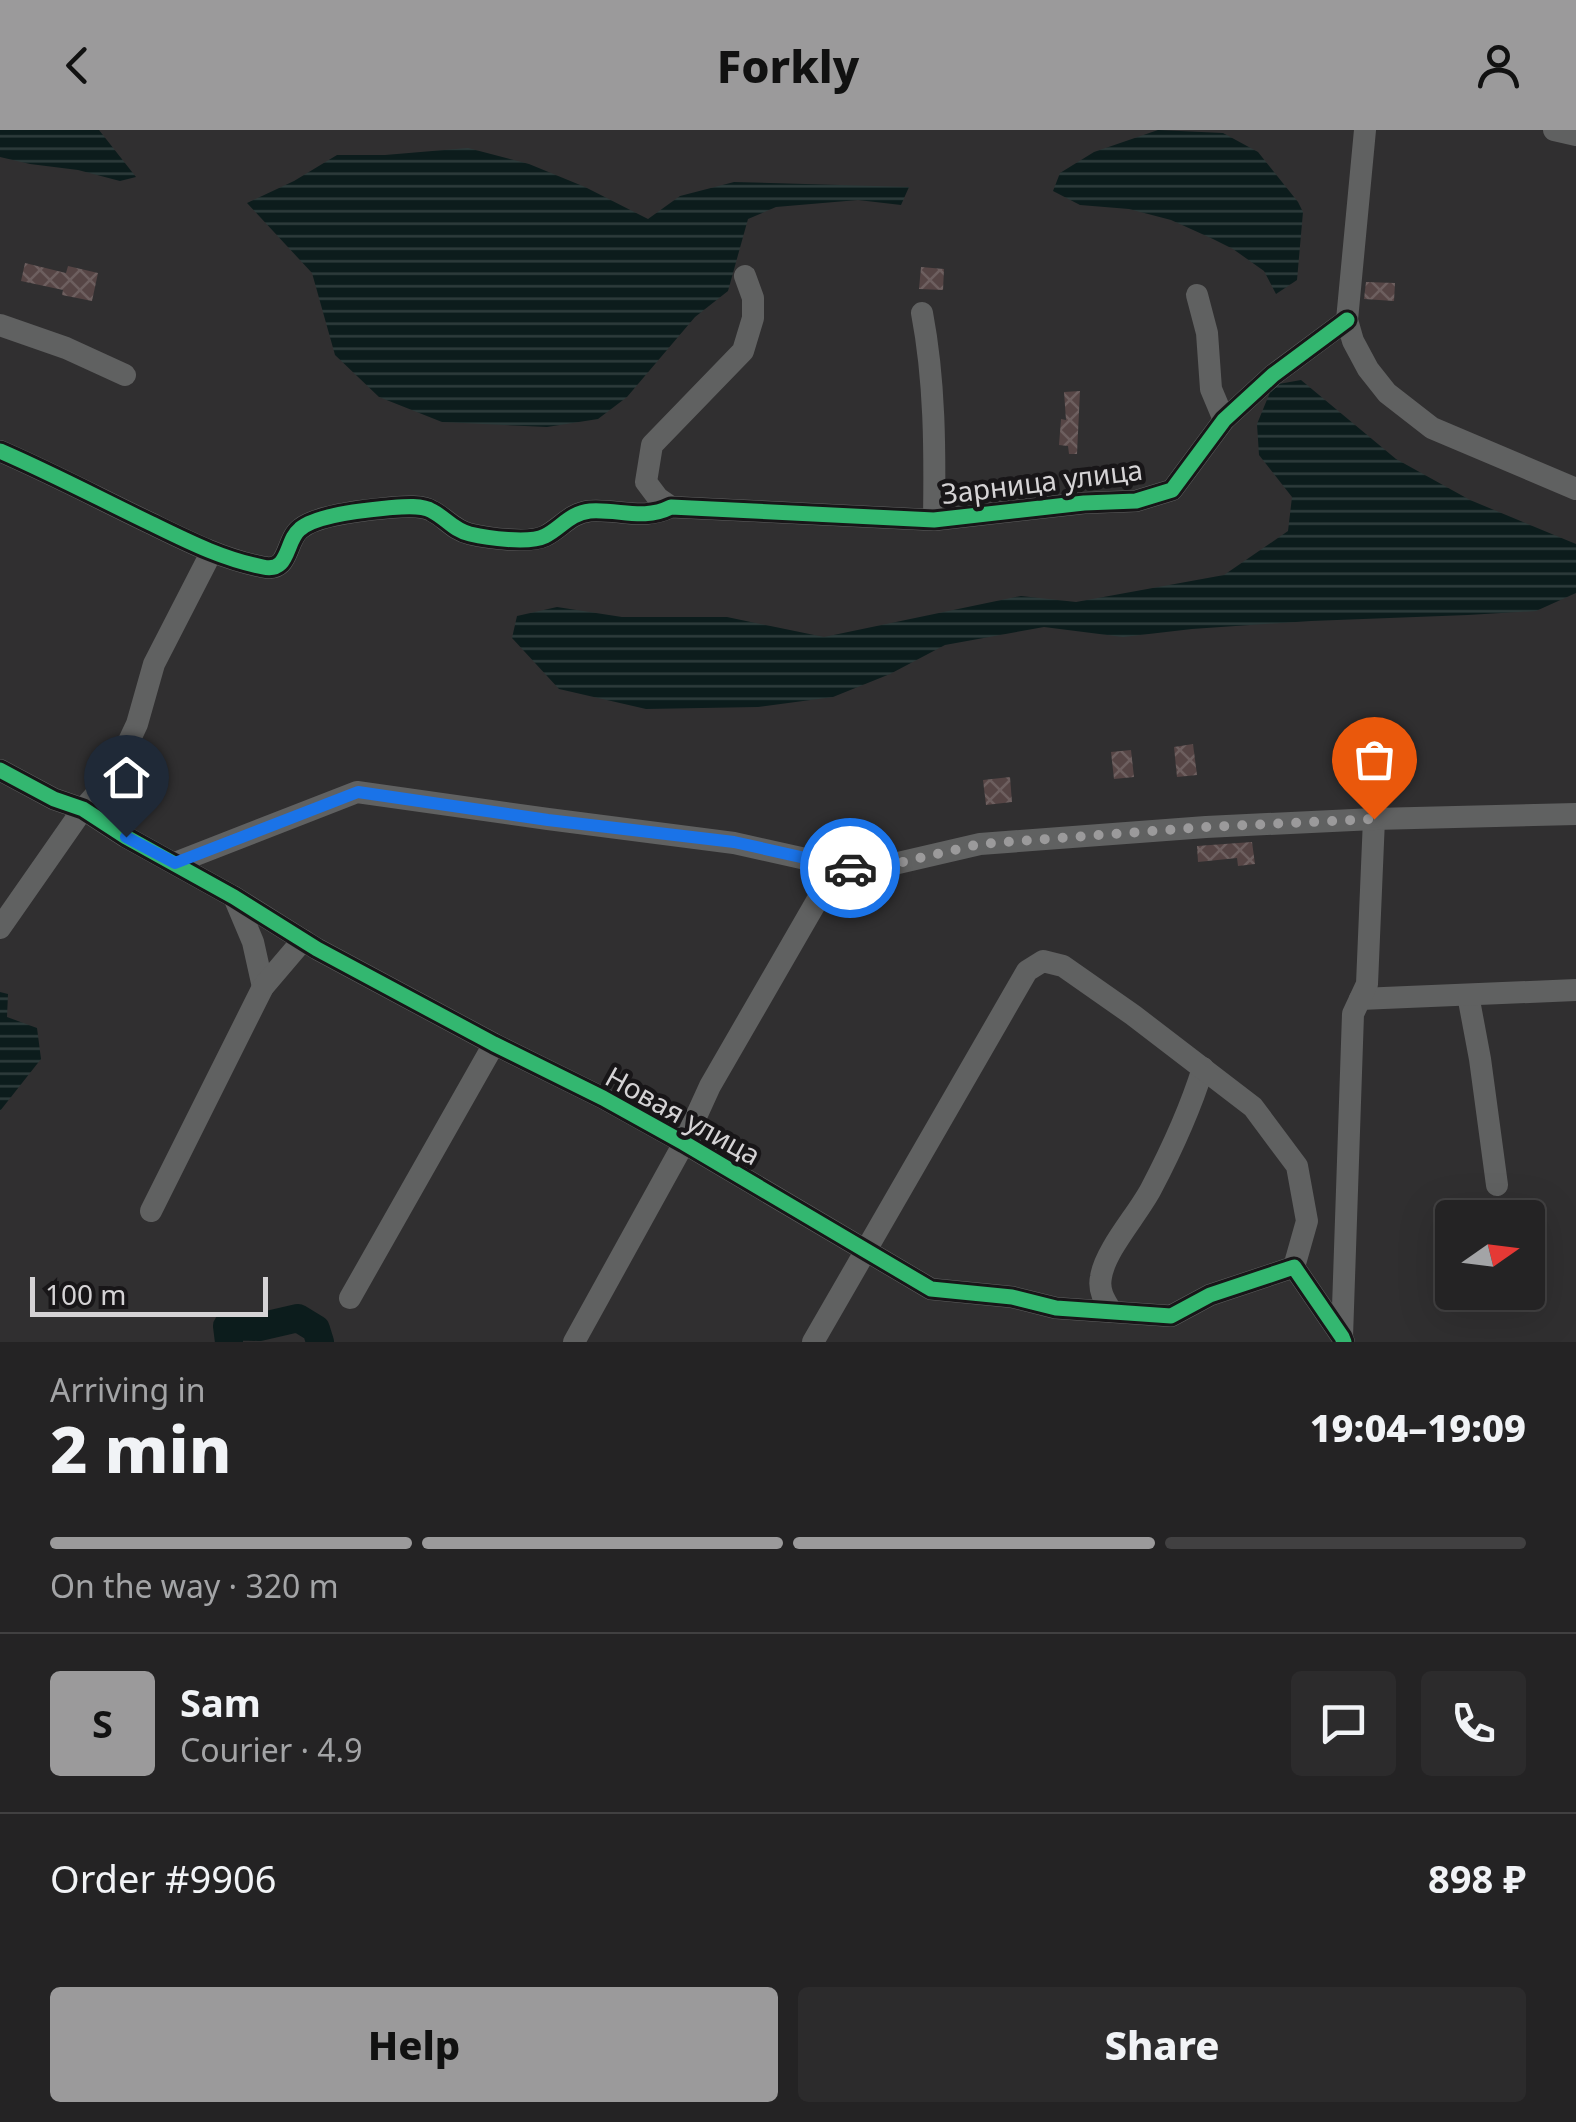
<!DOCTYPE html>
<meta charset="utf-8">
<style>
body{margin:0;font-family:"Noto Sans",sans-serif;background:#2c2b2c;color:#f1f3f6;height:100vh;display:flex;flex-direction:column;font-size:38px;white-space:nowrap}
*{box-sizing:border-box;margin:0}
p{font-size:32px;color:#a3a4a6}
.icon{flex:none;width:55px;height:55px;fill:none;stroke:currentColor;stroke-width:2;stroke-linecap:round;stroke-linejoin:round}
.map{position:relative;height:1212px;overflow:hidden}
.drawer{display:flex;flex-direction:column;background:#242324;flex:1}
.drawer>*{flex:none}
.needle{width:65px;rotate:76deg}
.controls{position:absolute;left:1435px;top:1070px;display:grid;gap:20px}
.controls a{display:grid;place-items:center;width:110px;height:110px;border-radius:10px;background:#242324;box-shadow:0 10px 40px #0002,0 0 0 2px #414041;font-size:50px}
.scale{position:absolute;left:30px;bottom:25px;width:238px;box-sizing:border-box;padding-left:10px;border:5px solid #d5d3d5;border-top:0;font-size:28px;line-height:35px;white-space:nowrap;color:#d5d3d5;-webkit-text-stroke:8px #181618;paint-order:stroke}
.pin{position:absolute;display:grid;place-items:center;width:85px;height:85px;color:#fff;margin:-102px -42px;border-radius:50% 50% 50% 0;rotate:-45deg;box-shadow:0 0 10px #0007}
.pin .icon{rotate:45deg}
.courier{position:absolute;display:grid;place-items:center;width:100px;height:100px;margin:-50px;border:8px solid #1a73e8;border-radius:50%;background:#fff;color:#222;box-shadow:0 2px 12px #0007}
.headline em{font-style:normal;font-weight:800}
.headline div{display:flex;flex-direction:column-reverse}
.headline{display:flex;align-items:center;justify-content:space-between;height:170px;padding:0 50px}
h1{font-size:65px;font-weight:800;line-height:75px}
.bar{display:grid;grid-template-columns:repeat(4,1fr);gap:15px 10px;align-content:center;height:120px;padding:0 50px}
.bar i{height:12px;border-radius:8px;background:#414041}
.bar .current{background:#9b9a9b}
.bar p{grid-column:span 4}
.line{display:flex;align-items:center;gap:25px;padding:0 50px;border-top:2px solid #414041}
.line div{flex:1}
.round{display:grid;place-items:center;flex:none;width:105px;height:105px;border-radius:10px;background:#2c2b2c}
.action{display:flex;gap:20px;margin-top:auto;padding:20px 50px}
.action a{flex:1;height:115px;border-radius:10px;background:#9b9a9b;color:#111;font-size:40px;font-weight:800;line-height:115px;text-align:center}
.action a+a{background:#2c2b2c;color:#f1f3f6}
header{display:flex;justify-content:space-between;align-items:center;height:130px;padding:0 50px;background:#9b9a9b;color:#111;font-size:45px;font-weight:800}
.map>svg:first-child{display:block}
</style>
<header><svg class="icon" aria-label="back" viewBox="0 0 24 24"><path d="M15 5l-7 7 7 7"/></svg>Forkly<svg class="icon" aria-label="person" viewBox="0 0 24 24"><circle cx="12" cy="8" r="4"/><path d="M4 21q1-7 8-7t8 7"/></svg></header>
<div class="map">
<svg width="1576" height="1212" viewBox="0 0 1576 1212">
<defs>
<pattern id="water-rules" width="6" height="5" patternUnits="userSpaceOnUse" patternTransform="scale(2.5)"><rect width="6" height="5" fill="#0c1c1c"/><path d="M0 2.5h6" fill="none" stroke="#2e3c3c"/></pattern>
<pattern id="building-cross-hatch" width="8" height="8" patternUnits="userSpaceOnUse" patternTransform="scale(2.5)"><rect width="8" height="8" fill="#564545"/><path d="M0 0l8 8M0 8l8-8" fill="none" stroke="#6d5f5f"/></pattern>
</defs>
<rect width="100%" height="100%" fill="#302f30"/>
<g fill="url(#water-rules)">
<path d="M0 0H99L136 47 120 51 78 40 30 34 0 27Z"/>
<path d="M1158 0 1223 3 1258 22 1298 72 1303 82 1297 150 1276 164 1264 141 1233 119 1213 109 1171 90 1129 79 1080 75 1053 61 1060 43 1094 22Z"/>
<path d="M468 18 529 34 585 57 648 89 680 66 734 52 909 57 901 75 858 70 776 77 748 89 728 161 695 187 627 267 598 289 547 297 442 292 379 267 335 225 312 143 247 73 294 51 337 25H385Z"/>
<path d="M1301 250 1396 329 1470 370 1576 414V463L1536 481 1468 485 1311 491 1192 499 1123 507 1044 497 945 515 890 544 833 567 758 577 646 579 559 559 512 508 517 486 557 477 622 487H727L824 507 1021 466 1076 472 1224 445 1288 401 1292 367 1259 325 1257 294 1273 255Z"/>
<path d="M0 862 8 864 7 887 37 898 41 929 0 981Z"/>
</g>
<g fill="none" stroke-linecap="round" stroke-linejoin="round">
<path stroke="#0c1c1c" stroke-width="28" d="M229 1212 227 1196 259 1197 298 1188 316 1199 320 1212"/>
</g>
<g fill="url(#building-cross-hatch)">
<path d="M25 133 66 143 68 136 98 143 92 171 62 165 63 160 21 151Z"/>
<path d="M921 137 944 139 943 160 919 159Z"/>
<path d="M1366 152 1395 153 1394 171 1364 169Z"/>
<path d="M1080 261 1077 324H1069L1068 316 1059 315 1061 289 1066 290 1064 262Z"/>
<path d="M1193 614 1197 645 1177 647 1174 617Z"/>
<path d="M1131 620 1134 647 1114 649 1111 622Z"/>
<path d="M1010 647 1012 672 986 675 983 650Z"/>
<path d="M1252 712 1255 734 1238 736 1237 728 1198 732 1197 716Z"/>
</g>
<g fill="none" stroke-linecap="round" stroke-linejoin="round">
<g stroke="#606161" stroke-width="22">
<path d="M1365 0 1347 190 1353 211 1368 239 1387 263 1432 298 1576 359"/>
<path d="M1554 0 1576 5"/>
<path d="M1197 165 1207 203 1211 259 1224 290"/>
<path d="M922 183C935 251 935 321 934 390"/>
<path d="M0 195 66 218 125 245"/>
<path d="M0 321C51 343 100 369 150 393 187 411 222 429 263 437 290 443 285 411 300 399 316 385 365 380 387 378 400 377 421 374 432 381 446 388 453 400 470 404 487 408 529 414 545 406 561 398 570 383 590 381 620 379 643 391 671 377L934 390 1084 373 1136 371 1172 360 1224 290 1273 245 1347 190"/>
<path d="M671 377 658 368 646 352 652 315 743 221 753 188V168L745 146"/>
<path d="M0 640 54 669 83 679 126 707 234 767 317 819 494 914 603 968 684 1013 931 1159 1012 1167 1056 1178 1171 1186 1210 1165 1294 1137 1342 1207 1344 1212"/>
<path d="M175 733 357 662 548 689 734 713 837 736"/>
<path d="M234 767 253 812 263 857"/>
<path d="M0 798 83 679 113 645 137 594 154 534 211 423"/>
<path d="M1468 865 1480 929 1497 1055"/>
<path d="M1360 869 1576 860"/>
<path d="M151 1081 263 857 303 810"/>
<path d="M350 1168 494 914"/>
<path d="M1112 1182C1105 1171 1098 1161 1101 1147 1105 1120 1138 1084 1151 1059 1171 1021 1190 980 1203 938"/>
<path d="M1342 1207 1353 884 1367 854 1374 689"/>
<path d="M574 1212 684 1013 710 956 837 736 868 740 980 714 1206 697 1374 689 1576 684"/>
<path d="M813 1212 1027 841 1043 831 1063 836 1133 885 1253 977 1297 1036 1307 1091 1294 1137"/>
</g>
<g stroke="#181618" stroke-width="21">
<g id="cycleway">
<path d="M0 321C51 343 100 369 150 393 187 411 222 429 263 437 290 443 285 411 300 399 316 385 365 380 387 378 400 377 421 374 432 381 446 388 453 400 470 404 487 408 529 414 545 406 561 398 570 383 590 381 620 379 643 391 671 377L934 390 1084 373 1136 371 1172 360 1224 290 1273 245 1347 190"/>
<path d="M0 640 54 669 83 679 126 707 234 767 317 819 494 914 603 968 684 1013 931 1159 1012 1167 1056 1178 1171 1186 1210 1165 1294 1137 1342 1207 1344 1212"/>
</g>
</g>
<use href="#cycleway" stroke="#33b770" stroke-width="15"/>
</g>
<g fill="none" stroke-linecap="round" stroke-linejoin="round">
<path stroke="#9b9a9b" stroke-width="10" stroke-dasharray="0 18" d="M850 738 868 740 980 714 1206 697 1374 689"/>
<path stroke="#1a73e8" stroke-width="12" d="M126 707 175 733 358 662 548 690 734 712 850 738"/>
</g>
<g text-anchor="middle" stroke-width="9" stroke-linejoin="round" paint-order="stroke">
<g font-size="28" fill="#d5d3d5" stroke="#181618">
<text transform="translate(1042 352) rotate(-7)" y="10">Зарница улица</text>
<text transform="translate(683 986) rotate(29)" y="10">Новая улица</text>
</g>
</g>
</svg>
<div class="controls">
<a><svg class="needle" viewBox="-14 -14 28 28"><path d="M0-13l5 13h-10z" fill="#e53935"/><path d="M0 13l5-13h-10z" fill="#a3a4a6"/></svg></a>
</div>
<div class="scale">100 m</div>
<div class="pin" style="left:1374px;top:689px;background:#ea580c"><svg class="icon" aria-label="bag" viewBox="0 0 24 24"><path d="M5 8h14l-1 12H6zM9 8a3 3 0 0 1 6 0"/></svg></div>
<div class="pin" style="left:126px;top:707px;background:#1f2937"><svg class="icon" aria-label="home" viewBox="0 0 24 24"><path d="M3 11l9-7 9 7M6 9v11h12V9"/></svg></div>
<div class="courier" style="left:850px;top:738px"><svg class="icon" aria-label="car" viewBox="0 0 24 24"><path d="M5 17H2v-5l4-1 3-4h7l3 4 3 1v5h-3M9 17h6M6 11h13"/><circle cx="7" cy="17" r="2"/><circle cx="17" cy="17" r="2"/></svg></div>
</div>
<section class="drawer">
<div class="headline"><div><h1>2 min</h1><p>Arriving in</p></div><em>19:04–19:09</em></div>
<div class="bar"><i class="current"></i><i class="current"></i><i class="current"></i><i></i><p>On the way · 320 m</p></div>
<div class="line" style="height:180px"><b class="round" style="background:#9b9a9b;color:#111">S</b><div><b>Sam</b><p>Courier · 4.9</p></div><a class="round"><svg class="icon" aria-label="chat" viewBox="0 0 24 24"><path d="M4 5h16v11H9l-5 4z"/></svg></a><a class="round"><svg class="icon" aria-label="phone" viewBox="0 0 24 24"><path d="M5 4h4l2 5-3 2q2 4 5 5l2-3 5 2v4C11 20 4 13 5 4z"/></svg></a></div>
<div class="line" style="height:130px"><div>Order #9906</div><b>898 ₽</b></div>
<div class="action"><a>Help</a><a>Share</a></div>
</section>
